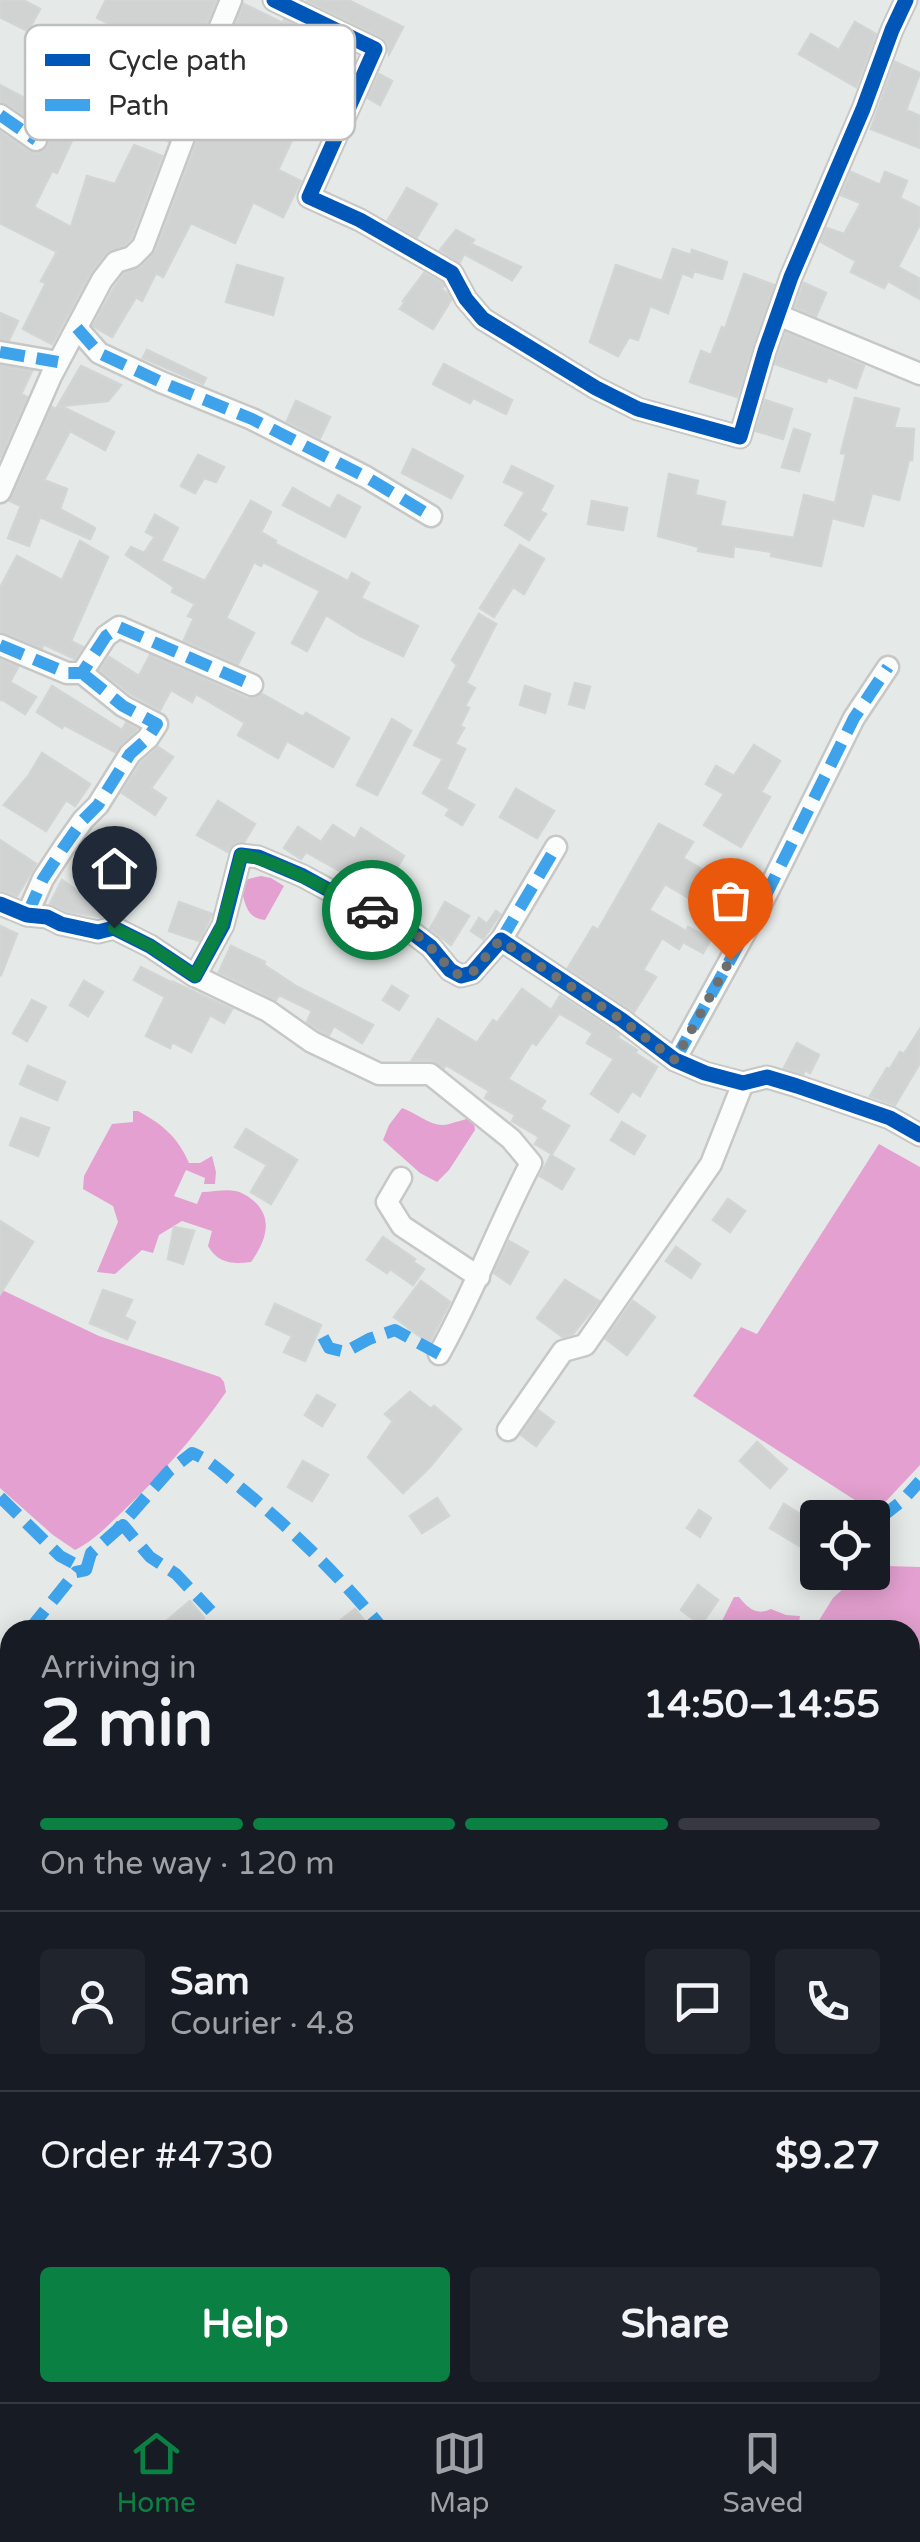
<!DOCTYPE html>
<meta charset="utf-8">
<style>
body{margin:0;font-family:"Varela Round",sans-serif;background:#20242c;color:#f1f3f6;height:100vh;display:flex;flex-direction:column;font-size:38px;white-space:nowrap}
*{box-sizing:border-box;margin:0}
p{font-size:32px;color:#9ea1a6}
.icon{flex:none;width:55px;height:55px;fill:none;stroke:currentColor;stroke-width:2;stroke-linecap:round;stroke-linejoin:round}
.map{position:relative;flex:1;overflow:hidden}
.side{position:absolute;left:0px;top:1620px;width:920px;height:782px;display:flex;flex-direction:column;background:#171b24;border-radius:30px 30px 0 0;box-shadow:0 5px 25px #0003}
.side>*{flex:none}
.buttons{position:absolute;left:800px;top:1500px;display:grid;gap:20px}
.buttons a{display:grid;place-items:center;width:90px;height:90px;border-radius:10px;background:#171b24;box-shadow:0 5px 25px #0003;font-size:50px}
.pin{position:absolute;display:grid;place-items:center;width:85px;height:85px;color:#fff;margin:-102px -42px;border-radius:50% 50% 50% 0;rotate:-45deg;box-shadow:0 0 10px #0007}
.pin .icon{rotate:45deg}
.courier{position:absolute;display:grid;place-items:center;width:100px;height:100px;margin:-50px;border:8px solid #0b8043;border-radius:50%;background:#fff;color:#222;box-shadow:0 2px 12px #0007}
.head em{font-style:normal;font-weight:700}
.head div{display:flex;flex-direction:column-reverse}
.head{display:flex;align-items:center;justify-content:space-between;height:170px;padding:0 40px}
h1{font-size:65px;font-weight:700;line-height:75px}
.bar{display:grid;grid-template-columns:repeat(4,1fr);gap:15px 10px;align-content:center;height:120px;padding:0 40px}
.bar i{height:12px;border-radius:8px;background:#363941}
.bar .current{background:#0b8043}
.bar p{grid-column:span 4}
.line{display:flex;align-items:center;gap:25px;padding:0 40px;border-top:2px solid #363941}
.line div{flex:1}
.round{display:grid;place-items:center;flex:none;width:105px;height:105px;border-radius:10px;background:#20242c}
.button{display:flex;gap:20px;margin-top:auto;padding:20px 40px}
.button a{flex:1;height:115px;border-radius:10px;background:#0b8043;color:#fff;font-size:40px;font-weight:700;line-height:115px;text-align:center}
.button a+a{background:#20242c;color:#f1f3f6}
.dock{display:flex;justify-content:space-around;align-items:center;height:140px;border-top:2px solid #363941;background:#171b24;font-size:28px;color:#9ea1a6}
.dock a{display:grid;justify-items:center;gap:5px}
.dock .current{color:#0b8043}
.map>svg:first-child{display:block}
</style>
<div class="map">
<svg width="920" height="2402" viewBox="0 0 920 2402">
<rect width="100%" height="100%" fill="#e5eae8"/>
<g fill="#e4a0d0">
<path d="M261 876 271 878 284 886 265 920C248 919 245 905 242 891L248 879Z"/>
<path d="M402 1108C417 1113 433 1129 449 1124 457 1122 464 1119 473 1118L475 1130 449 1170 437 1182 420 1173 383 1140 389 1125Z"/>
<path d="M133 1111H138C162 1124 178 1137 189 1163H200L212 1156 216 1172 215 1184H204L205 1178 186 1170 174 1196 197 1204 202 1192C213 1192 225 1189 235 1191 242 1192 251 1198 256 1203 274 1221 264 1244 251 1262 233 1264 218 1264 208 1246L212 1231 182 1221 159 1235 153 1253 142 1250 115 1274 97 1272 118 1222 113 1206 83 1189 84 1176 112 1124 133 1122Z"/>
<path d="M879 1144 920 1167V1465L875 1513 693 1396 741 1327 757 1334Z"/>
<path d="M0 1289 99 1336 220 1377 224 1382 226 1392C195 1437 158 1478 118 1516 104 1529 93 1541 75 1550L53 1535 0 1488Z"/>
<path d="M887 1566 920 1567V1796L910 1791V1630H813L833 1598 856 1577Z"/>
<path d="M734 1597H739C748 1608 756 1616 771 1609L786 1615 800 1616 798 1630H713L723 1619Z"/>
<path d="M910 2048 920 2052V2387L910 2376Z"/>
</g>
<g fill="#d0d3d2" stroke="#d1d5d4" stroke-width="2.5">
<path d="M0 0H23L40 9 28 31 0 17Z"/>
<path d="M106 0H216L180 92 176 121 168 141 132 120 143 102 115 90 116 86 106 82 132 35 97 18Z"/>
<path d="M306 0H348L403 27 389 54 387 42 381 37Z"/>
<path d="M244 4 283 23 284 20 347 51 335 75 269 43 243 93V95L270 105 261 126 292 140 278 170 301 181 283 217 253 202 235 243 191 223 163 277 156 273 142 301 136 297 112 337 93 326 114 288 124 274 141 267 156 251 202 129 206 99Z"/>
<path d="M855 22 876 34 856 87 799 54 811 34 839 50Z"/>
<path d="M895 62 920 73 906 110 920 116V148L871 129Z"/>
<path d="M379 74 392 81 380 105 368 98Z"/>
<path d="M0 85 57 115 80 123 57 173 52 171 34 207 71 227 87 176 115 184 134 145 162 156 131 238 125 245 106 253 91 272 52 344 23 329 46 283 41 281 57 252 0 223V132L28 151 36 154 43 152 48 147 49 135 44 129 8 104 0 101Z"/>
<path d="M851 172 880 185 885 172 907 181 900 198 920 208V224L898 267 920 279V299L888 281 884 288 851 272 856 261 821 242 827 228 844 234 861 203 841 195Z"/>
<path d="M407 188 437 204 417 237 388 220Z"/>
<path d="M456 230 474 240 471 244 521 267 512 280 464 254 460 262 440 250Z"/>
<path d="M673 249 691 255 692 250 727 262 722 279 694 271 692 277 682 273 668 313 650 306 638 340 629 337 618 356 590 342 616 265 662 281Z"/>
<path d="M237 265 283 278 273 315 226 302Z"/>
<path d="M424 273 442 283 444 286 441 289 447 293 451 300 433 329 400 309 405 302 403 301Z"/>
<path d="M744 274 774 285 737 397 690 382 701 351 711 355 722 327 725 329Z"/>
<path d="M804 283 826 293 816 316 795 307Z"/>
<path d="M0 313 18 321 9 340 0 339Z"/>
<path d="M786 333 864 366 856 388 828 377 826 382 775 364Z"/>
<path d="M147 350 206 378 203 384 143 358Z"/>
<path d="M444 364 512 400 506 414 473 398 470 403 433 384Z"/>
<path d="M0 366 32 371 21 394 27 397 0 458Z"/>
<path d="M81 366 121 385 108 401 61 406 114 432 105 450 70 431 44 480 67 489 60 509 95 528 90 539 40 517 29 546 8 538 21 506 10 501 52 407 56 409Z"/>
<path d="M855 398 899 409 894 428 914 429 912 460H909L899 500 872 493 863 526 832 518 821 566 771 556 772 552 734 546 733 557 698 551 699 547 658 536 669 474 698 481 695 495 725 502 720 526 794 538 804 495 835 503 846 454 841 453Z"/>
<path d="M765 400 792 409 783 439 756 431Z"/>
<path d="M296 401 330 417 320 438 287 421Z"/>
<path d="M794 429 810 434 799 471 782 467Z"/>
<path d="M413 449 463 476 451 498 402 473Z"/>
<path d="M198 455 224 467 216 482 204 478 195 493 181 486Z"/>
<path d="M512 466 553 486 540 511 546 514 529 540 505 525 525 492 504 482Z"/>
<path d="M293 488 330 509 338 495 360 507 345 537 283 505Z"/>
<path d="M251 501 271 512 261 532 276 541 274 543 348 581 352 573 369 583 361 598 418 626 403 656 360 636 326 615 307 651 292 643 320 591 263 562 261 566 254 562 226 618 254 633 238 664 184 640 194 618 188 616 195 604 172 592 174 587 126 555 131 547 144 553 155 537 146 532 155 515 178 528 161 561 205 581Z"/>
<path d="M592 501 627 508 623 530 588 524Z"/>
<path d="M80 541 108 557 71 641 83 647 75 659 43 644 42 648 0 631V588L17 556 62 580Z"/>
<path d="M520 545 544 559 524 594 513 587 494 617 480 608Z"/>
<path d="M479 614 496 624 466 683 475 688 465 706 469 708 460 726 464 728 455 744 465 749 446 789 474 805 462 825 446 815 450 809 423 793 443 759 414 745 457 665 452 660Z"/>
<path d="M150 655 246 698H254L262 694 303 717 306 713 349 738 333 767 287 741 278 758 238 735 245 723 196 694 192 702 171 690 160 710 131 694 100 670 109 657 139 676Z"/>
<path d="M0 660 18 667 10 682 36 697 25 714 1 699 0 701Z"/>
<path d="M575 683 590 687 584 708 569 704Z"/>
<path d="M52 686 122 730 126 723 137 729 115 752 64 725 62 728 37 712Z"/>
<path d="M525 686 550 694 545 713 520 705Z"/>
<path d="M392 719 411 731 377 795 357 785Z"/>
<path d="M754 745 780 761 761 792 770 797 741 847 704 825 724 794 706 784 716 766 734 776Z"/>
<path d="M158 747 173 757 151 788 166 798 155 815 122 793 141 763Z"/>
<path d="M42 753 90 784 75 806 66 800 46 831 4 805 29 775Z"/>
<path d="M516 789 554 811 537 838 500 817Z"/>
<path d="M218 801 255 824 244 842 235 843 228 852 197 835Z"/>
<path d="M659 824 693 842 683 858 713 876 697 903 665 884 649 910 686 931 688 927 711 939 703 953 683 942 679 949 662 938 643 970 656 977 634 1012 568 968 593 927 598 930Z"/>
<path d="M333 825 355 839 361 828 404 856 388 882 392 885 383 899 340 881 345 874 306 852 301 859 284 848 298 827 321 842Z"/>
<path d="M0 840 36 864 17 896 0 890Z"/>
<path d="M62 880 82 894 87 887 109 896 101 917 66 911 50 904Z"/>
<path d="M179 902 212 914 199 941 169 931Z"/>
<path d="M445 902 469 916 451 945 430 929Z"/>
<path d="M496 911 500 914 483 939 471 931 479 918 487 924Z"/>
<path d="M0 926 17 934 1 975 0 974Z"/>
<path d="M231 946 265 962 264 965 296 986 373 1025 362 1043 334 1026 329 1035 319 1030 307 1022 312 1011 279 995 276 1000 219 972Z"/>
<path d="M141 967 173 983V982L232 1009 224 1023 210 1015 191 1052 172 1042 170 1048 146 1036 165 997 134 980Z"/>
<path d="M84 981 103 992 88 1016 70 1005Z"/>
<path d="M392 986 408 996 399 1010 383 1000Z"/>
<path d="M522 989 558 1015 536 1045 532 1042 508 1079 545 1101 540 1109 569 1126 552 1154 535 1144 539 1137 512 1121 515 1115 485 1098 489 1091 446 1065 444 1068 431 1060H412L438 1019 477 1043 493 1020 497 1023Z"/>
<path d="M560 996 614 1031 619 1035 618 1038 637 1050 635 1053 657 1067 640 1096 632 1091 618 1112 591 1094 614 1059 587 1043 593 1033 552 1009Z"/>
<path d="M32 1000 46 1007 27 1041 13 1033Z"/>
<path d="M920 1029V1063L895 1105 870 1096 887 1068 890 1069 900 1052 904 1054Z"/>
<path d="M797 1043 819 1055 810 1073 805 1070 803 1074 784 1068Z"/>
<path d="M28 1066 65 1082 57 1100 20 1084Z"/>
<path d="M21 1118 49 1128 38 1156 10 1145Z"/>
<path d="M622 1122 645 1136 634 1154 611 1140Z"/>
<path d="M246 1129 297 1160 271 1204 251 1192 267 1165 235 1147Z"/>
<path d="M551 1155 574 1169 562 1189 540 1176Z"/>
<path d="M728 1199 745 1211 730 1232 713 1220Z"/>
<path d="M0 1221 33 1242 0 1294Z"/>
<path d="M174 1227 194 1231 183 1264 168 1259Z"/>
<path d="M383 1237 415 1259 413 1262 424 1269 413 1285 390 1269 387 1273 367 1260Z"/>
<path d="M509 1241 528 1252 510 1284 494 1273Z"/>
<path d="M676 1247 700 1264 691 1278 666 1261Z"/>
<path d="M565 1280 599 1301 573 1334 563 1337 537 1318Z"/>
<path d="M421 1281 450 1302 429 1343 394 1317Z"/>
<path d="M103 1290 132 1300 124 1317 135 1322 127 1339 90 1323Z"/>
<path d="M633 1301 655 1317 627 1355 606 1339Z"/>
<path d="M275 1304 321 1325 305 1361 284 1352 292 1336 266 1324Z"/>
<path d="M410 1392 431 1409 434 1406 461 1429 429 1468 403 1493 368 1457 393 1421 385 1414Z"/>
<path d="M317 1395 335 1405 322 1426 305 1415Z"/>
<path d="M538 1410 554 1422 536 1446 521 1435Z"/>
<path d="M757 1442 787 1469 770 1488 740 1461Z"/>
<path d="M303 1461 328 1475 312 1501 288 1487Z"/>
<path d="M437 1498 449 1516 422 1533 410 1516Z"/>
<path d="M784 1504 818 1525V1557L770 1528Z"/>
<path d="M699 1510 711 1518 700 1537 687 1528Z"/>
<path d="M698 1585 718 1600 701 1625 681 1610Z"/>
<path d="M190 1601 204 1618 190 1630H156Z"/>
<path d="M355 1609 372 1630H328Z"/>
</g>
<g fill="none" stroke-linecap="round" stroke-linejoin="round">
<g stroke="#c7c7c6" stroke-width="25">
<g id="minor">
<path d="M274 0 375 49 309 197 360 220 452 273 466 299 483 319 596 388 638 409 740 437 765 351 791 277 863 109 892 30 906 0"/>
<path d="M0 115 36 140"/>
<path d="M778 315 920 374"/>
<path d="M77 328 99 353 161 382 252 419 366 477 431 516"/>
<path d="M0 352 58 362"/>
<path d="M0 492 51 376 102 280 116 262 132 257 143 246 189 124 193 96 202 71 231 0"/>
<path d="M0 645 67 673H82L106 636 119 627 252 685"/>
<path d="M0 904 27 915 47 917 61 924 98 932 114 928 150 946 195 976 223 925 241 855 258 857 303 876 347 900 392 917 431 947 450 970 461 976 472 973 501 940 622 1020 675 1060 705 1073 743 1083 767 1077 797 1086 890 1118 920 1135"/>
<path d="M27 915 43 879 64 847 83 820 98 805 130 754 148 738 157 724 123 706 82 673"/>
<path d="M501 940 556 847"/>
<path d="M195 976 268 1011 312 1042 379 1074H430L511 1139 531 1163C498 1226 474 1292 439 1354"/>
<path d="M675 1060 767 893 854 718 888 667"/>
<path d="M401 1178 387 1202 402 1226 479 1277"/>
<path d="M508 1430 563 1351 585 1345 711 1164 743 1083"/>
<path d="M0 1973 10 1954"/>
<path d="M910 2025 920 2032"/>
<path d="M0 2365 1 2343 10 2322"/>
<path d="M78 2392 89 2402"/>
<path d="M207 2402 212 2392"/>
<path d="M490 2402 492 2392"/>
<path d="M790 2402 800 2392"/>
</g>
</g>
<use href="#minor" stroke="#fbfcfc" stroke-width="20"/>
<g stroke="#3ea3eb" stroke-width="12" stroke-dasharray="25 12" stroke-linecap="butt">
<path d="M0 115 36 140"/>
<path d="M77 328 99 353 161 382 252 419 366 477 431 516"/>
<path d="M0 352 58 362"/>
<path d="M0 645 67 673H82L106 636 119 627 252 685"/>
<path d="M27 915 43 879 64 847 83 820 98 805 130 754 148 738 157 724 123 706 82 673"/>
<path d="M501 940 556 847"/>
<path d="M675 1060 767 893 854 718 888 667"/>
<path d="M323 1337 329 1348 345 1352 369 1339 395 1330 439 1354"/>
<path d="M0 1497 60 1556 86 1570 91 1553 117 1530 169 1471 192 1453C211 1460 226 1476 242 1489 295 1532 341 1578 384 1630"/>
<path d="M879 1519 902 1501 920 1481"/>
<path d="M117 1530 123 1525 150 1557 176 1574 211 1611"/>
<path d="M29 1630 76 1572 86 1570"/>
<path d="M0 1663 10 1652"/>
<path d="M910 1859 920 1837"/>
<path d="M910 1901 920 1907"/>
<path d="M0 2182 10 2187"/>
<path d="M366 2392H367"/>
<path d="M421 2392 443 2402"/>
</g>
<g stroke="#fff" stroke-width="21">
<g id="cycleway">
<path d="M274 0 375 49 309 197 360 220 452 273 466 299 483 319 596 388 638 409 740 437 765 351 791 277 863 109 892 30 906 0"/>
<path d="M0 904 27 915 47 917 61 924 98 932 114 928 150 946 195 976 223 925 241 855 258 857 303 876 347 900 392 917 431 947 450 970 461 976 472 973 501 940 622 1020 675 1060 705 1073 743 1083 767 1077 797 1086 890 1118 920 1135"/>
</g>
</g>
<use href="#cycleway" stroke="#0057b8" stroke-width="15"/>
</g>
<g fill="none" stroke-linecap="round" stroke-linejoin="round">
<path stroke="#6e706f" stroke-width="10" stroke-dasharray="0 18" d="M372 910C394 918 416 932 432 949 442 959 448 969 461 976L472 973 500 940 622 1020 675 1060 730 960"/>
<path stroke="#0b8043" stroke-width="12" d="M114 928 150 946 195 976 222 925 241 855C288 863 328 893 372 910"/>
</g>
<rect x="25" y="25" width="330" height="115" rx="15" fill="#fff" stroke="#c0c0c0" stroke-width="2.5"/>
<rect x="45" y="54" width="45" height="12" fill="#0057b8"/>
<rect x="45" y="99" width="45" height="12" fill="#3ea3eb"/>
<g font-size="28" fill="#2e2e2e">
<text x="108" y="70">Cycle path</text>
<text x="108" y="115">Path</text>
</g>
</svg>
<div class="buttons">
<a><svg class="icon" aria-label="locate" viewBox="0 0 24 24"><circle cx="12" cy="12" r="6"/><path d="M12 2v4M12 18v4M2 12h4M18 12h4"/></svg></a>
</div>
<div class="pin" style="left:730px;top:960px;background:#ea580c"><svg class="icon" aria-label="bag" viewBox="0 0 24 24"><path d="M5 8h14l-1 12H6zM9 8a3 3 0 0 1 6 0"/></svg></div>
<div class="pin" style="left:114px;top:928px;background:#1f2937"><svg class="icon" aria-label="home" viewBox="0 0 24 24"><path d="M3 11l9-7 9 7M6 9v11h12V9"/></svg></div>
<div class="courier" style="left:372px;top:910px"><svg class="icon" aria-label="car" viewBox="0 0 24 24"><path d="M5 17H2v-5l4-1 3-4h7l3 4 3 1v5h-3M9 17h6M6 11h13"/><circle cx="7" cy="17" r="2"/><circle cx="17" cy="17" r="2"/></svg></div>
<section class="side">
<div class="head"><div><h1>2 min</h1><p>Arriving in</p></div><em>14:50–14:55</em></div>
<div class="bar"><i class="current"></i><i class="current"></i><i class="current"></i><i></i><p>On the way · 120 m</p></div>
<div class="line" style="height:180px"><a class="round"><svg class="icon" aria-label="person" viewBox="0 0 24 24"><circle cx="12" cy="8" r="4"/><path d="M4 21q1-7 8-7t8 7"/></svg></a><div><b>Sam</b><p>Courier · 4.8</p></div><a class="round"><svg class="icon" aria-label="chat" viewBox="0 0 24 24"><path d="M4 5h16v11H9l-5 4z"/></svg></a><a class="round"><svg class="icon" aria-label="phone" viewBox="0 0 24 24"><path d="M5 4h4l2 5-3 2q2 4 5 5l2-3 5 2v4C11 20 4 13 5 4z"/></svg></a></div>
<div class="line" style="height:130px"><div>Order #4730</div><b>$9.27</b></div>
<div class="button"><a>Help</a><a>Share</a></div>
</section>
</div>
<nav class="dock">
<a class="current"><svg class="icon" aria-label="home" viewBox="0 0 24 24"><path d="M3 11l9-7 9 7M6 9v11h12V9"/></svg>Home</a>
<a><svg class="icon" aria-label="map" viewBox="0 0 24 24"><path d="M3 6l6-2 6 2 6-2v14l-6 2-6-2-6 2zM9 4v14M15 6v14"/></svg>Map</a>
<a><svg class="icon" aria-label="saved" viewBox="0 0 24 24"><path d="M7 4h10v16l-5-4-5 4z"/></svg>Saved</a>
</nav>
